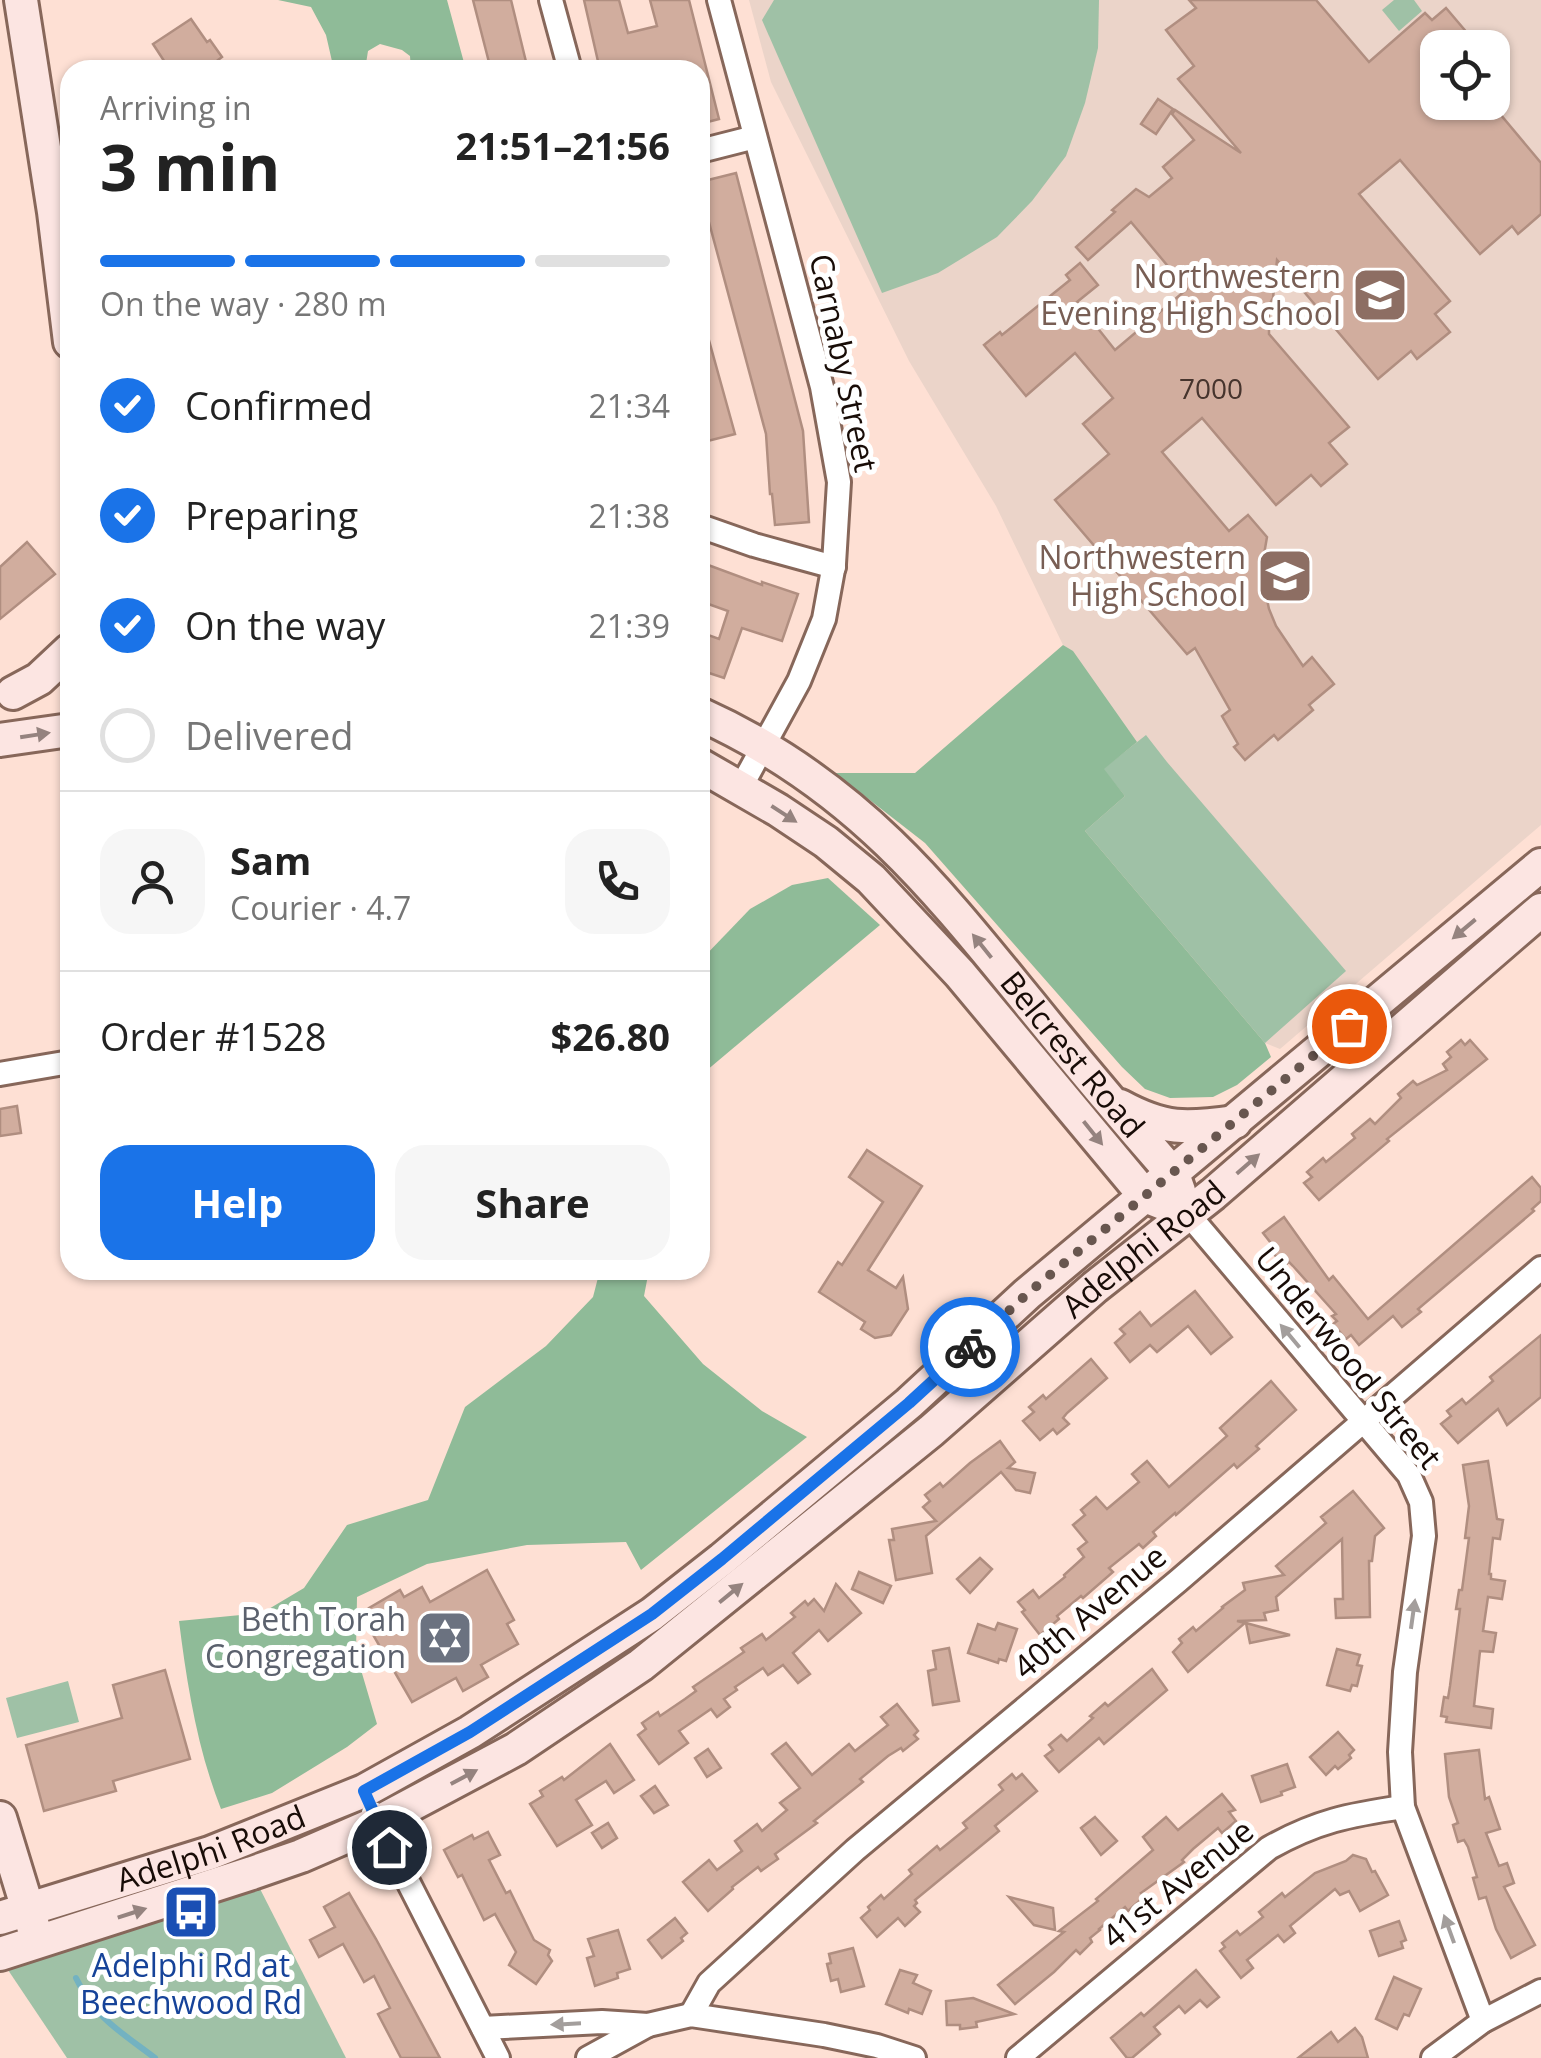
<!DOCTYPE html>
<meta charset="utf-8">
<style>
body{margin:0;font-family:"Open Sans",sans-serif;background:#f6f6f6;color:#222;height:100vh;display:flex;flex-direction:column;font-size:38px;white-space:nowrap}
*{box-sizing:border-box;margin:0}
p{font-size:32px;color:#767676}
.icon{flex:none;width:55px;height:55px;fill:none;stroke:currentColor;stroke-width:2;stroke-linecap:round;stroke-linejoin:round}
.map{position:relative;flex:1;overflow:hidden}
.side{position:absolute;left:60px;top:60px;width:650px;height:1220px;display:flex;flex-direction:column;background:#fff;border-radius:30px;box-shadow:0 2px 8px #0004}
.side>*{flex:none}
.tools{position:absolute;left:1420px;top:30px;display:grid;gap:20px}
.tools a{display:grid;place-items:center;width:90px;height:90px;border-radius:20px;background:#fff;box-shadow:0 2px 8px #0004;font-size:50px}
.pin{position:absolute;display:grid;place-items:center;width:85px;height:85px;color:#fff;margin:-42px;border:5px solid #fff;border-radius:50%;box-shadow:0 2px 10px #0007}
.courier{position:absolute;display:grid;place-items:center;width:100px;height:100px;margin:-50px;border:8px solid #1a73e8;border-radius:50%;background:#fff;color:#222;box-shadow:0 2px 12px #0007}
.headline em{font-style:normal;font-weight:700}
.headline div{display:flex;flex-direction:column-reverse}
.headline{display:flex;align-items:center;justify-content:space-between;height:170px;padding:0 40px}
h1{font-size:65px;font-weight:700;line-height:75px}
.bar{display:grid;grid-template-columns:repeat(4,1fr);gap:15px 10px;align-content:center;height:120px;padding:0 40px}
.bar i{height:12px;border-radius:8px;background:#e0e0e0}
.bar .active{background:#1a73e8}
.bar p{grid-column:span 4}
.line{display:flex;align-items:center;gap:25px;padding:0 40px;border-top:2px solid #e0e0e0}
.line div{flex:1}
.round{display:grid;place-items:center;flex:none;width:105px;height:105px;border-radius:30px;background:#f6f6f6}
ol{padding:0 40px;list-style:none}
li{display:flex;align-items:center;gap:30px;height:110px}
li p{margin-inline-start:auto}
li .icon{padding:10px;border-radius:50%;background:#1a73e8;color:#fff;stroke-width:4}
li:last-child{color:#767676}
li i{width:55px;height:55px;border:5px solid #e0e0e0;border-radius:50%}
.button{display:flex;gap:20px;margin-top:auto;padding:20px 40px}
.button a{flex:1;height:115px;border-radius:30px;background:#1a73e8;color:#fff;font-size:40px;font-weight:700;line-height:115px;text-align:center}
.button a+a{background:#f6f6f6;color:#222}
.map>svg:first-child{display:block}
</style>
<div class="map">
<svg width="1541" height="2058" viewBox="0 0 1541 2058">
<rect width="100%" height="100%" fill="#fee0d4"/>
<path fill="#ebd4c9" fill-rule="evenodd" d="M749 0H1541V825L1280 1049 1265 1043 1085 831 1073 652 1063 645 996 506 909 361 771 82ZM1438 48H1492V102H1438Z"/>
<g fill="#9fc1a6">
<path d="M774 0H1099L1098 48 1085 103 1066 156 1032 201 997 237 938 273 882 293 762 20Z"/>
<path d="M1394 0H1414L1422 11 1399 31 1382 10Z"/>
<path d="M1146 735 1167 762 1346 971 1265 1043 1085 831 1125 796 1103 769Z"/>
<path d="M68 1681 79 1722 17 1738 6 1698Z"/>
<path d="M252 1873 346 2058H67L0 1958Z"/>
</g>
<g fill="#8fbb98">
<path d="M278 0H447L466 70H411L410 56 402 50 380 44 368 51 365 70H334L326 35 311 7Z"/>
<path d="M1063 645 1073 651 1137 742 1104 769 1125 796 1085 831 1265 1043 1271 1057 1237 1085 1213 1097 1170 1098 1145 1089 1122 1067 925 843 835 773H915Z"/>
<path d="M828 878 880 925 700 1076V961L750 909 792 885Z"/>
<path d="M600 1270H649L644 1296 703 1364 762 1411 807 1437 641 1570 626 1542 527 1545 427 1564 357 1597 356 1653 377 1724 347 1747 272 1793 221 1809C197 1748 187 1684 179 1621L262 1613 304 1588 347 1525 428 1500 465 1407 546 1346 593 1297Z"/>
</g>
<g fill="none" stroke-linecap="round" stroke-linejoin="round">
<path stroke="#73b2c1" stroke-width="6" d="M76 1978C95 2018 121 2032 155 2058"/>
</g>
<g fill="#d1ad9e" stroke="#b08e80" stroke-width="2.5">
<path d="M473 0H511L528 70H491Z"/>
<path d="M584 0H619L628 33 657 26 650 0H689L719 119 700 124V70H600Z"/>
<path d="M1189 0H1316L1369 62 1425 13 1432 20 1446 8 1480 48H1438V102H1490L1541 163V214L1518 234 1512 226 1480 254 1400 160 1359 194 1450 301 1435 314 1450 332 1417 359 1411 351 1378 379 1277 260 1273 298 1269 305V334L1349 427 1329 443 1347 464 1321 486 1311 475 1276 505 1202 418 1162 452 1229 531 1248 515 1267 537 1263 560V581L1269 609 1276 626 1303 666 1312 657 1334 684 1309 705 1313 710 1278 740 1274 735 1245 760 1234 747 1238 744 1222 716 1230 710 1195 648 1187 654 1055 500 1109 454 1083 424 1113 398 1075 353 1026 396 984 345 1000 332 1002 335 1070 280 1066 275 1080 263 1098 285 1077 302 1115 350 1187 289 1131 222 1088 260 1076 247 1115 212 1112 210 1136 189 1149 197 1172 178 1163 167 1194 140 1172 114 1175 110 1241 153 1178 79 1194 66 1166 30 1196 8Z"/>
<path d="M191 19 207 42 210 40 222 57 218 60 225 70H170L153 44Z"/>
<path d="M1158 99 1173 109 1156 134 1141 124Z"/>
<path d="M736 173 803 431 809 522 775 525 772 494H770L766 434 703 200 700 182Z"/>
<path d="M700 326H705L735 434 700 443Z"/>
<path d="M27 542 55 574 0 619V567Z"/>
<path d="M700 562 762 585V582L798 594 782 641 742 628 724 678 700 670V632L719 639 728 611 700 601Z"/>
<path d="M1461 1040 1465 1045 1470 1040 1487 1059 1387 1139 1389 1141 1319 1200 1304 1183 1312 1177 1307 1172 1323 1158 1326 1162 1355 1138 1352 1134 1370 1119 1375 1124 1401 1098 1398 1094 1413 1081 1417 1085 1447 1070 1443 1064 1451 1057 1447 1052Z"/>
<path d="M17 1106 21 1133 0 1136V1109Z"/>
<path d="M867 1150 922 1186 868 1270 896 1288 903 1277 908 1309 891 1335 875 1338 861 1329 865 1322 819 1292 838 1262 842 1265 883 1202 849 1177Z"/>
<path d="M1532 1177 1541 1188V1201L1532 1209 1534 1211 1418 1309 1421 1312 1402 1327 1393 1316 1359 1345 1351 1335 1346 1339 1333 1324 1337 1321 1332 1316 1336 1314 1293 1266 1289 1262 1284 1266 1274 1254 1277 1251 1263 1233 1284 1217 1329 1280 1333 1276 1368 1319Z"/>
<path d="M1195 1291 1232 1337 1211 1354 1188 1326 1157 1352 1150 1345 1130 1362 1115 1343 1125 1334 1120 1329 1140 1312 1151 1326Z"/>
<path d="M1541 1335V1397L1507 1425 1498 1409 1458 1443 1441 1424 1451 1416 1447 1411 1462 1399 1466 1404 1493 1381 1490 1377Z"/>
<path d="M1091 1359 1107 1378 1067 1413 1063 1418 1069 1424 1057 1434 1053 1429 1040 1440 1023 1421 1034 1412 1029 1407 1043 1395 1046 1399Z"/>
<path d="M1271 1381 1296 1410 1256 1446 1259 1449 1237 1468 1234 1464 1176 1515 1175 1513 1153 1532 1156 1536 1143 1548 1139 1544 1109 1568 1113 1572 1083 1598 1081 1596 1057 1616 1059 1619 1040 1635 1022 1612 1025 1610 1018 1602 1033 1590 1039 1598 1065 1577 1064 1575 1084 1557 1078 1549 1087 1542 1073 1525 1085 1515 1081 1510 1096 1497 1107 1509 1139 1482 1132 1474 1147 1461 1169 1487 1227 1436 1220 1428Z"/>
<path d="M1000 1441 1015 1462 1008 1468 1035 1473 1030 1493 1016 1490 1001 1472 926 1536 932 1573 896 1580 889 1540H894L892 1529 936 1521 923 1507 930 1501 925 1495 940 1483 943 1487 970 1463Z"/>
<path d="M1488 1461 1497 1519 1503 1520 1500 1539 1493 1538 1489 1574H1491V1579L1505 1581 1502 1599 1488 1597 1483 1631 1496 1633 1493 1652 1480 1651 1474 1706 1493 1709 1491 1728 1446 1722 1447 1717 1441 1716 1444 1697 1448 1698 1450 1686 1460 1609H1456L1459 1590H1462L1469 1538H1465L1469 1506 1463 1465Z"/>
<path d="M1353 1491 1384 1528 1375 1536 1372 1561H1369L1370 1617 1336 1618 1335 1599H1343L1342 1539 1276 1597 1278 1610 1264 1613 1266 1620 1237 1621 1245 1623 1188 1672 1173 1652 1182 1643 1179 1639 1193 1627 1196 1631 1223 1608 1222 1607 1245 1590 1243 1583 1284 1575 1276 1566 1326 1523 1321 1517Z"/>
<path d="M980 1558 992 1569 970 1593 957 1579Z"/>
<path d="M487 1570 514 1620 507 1624 518 1644 481 1665 488 1677 463 1691 456 1678 412 1702 372 1633 379 1629 369 1608 400 1590 404 1597 422 1587 430 1602Z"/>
<path d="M859 1572 891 1586 883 1603 852 1589Z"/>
<path d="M836 1584 861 1613 828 1641 819 1630 793 1653 810 1674 798 1683 783 1665 768 1675 763 1668 735 1687 737 1690 724 1699 730 1707 717 1717 711 1709 679 1731 688 1743 659 1764 638 1735 646 1729 642 1723 658 1712 660 1716 685 1699 696 1691 693 1687 744 1652 741 1648 762 1634 766 1640 795 1617 791 1613 805 1601 808 1605 814 1599 824 1611Z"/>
<path d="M998 1623 1017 1629 1006 1661 999 1659 998 1663 968 1653 978 1624 995 1630Z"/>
<path d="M1246 1623 1290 1635 1250 1643Z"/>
<path d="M949 1648 959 1701 933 1705 928 1671 936 1669 933 1651Z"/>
<path d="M1337 1649 1360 1655 1357 1665 1362 1666 1357 1686 1352 1685 1350 1691 1327 1685Z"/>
<path d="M1152 1669 1167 1690 1104 1744 1099 1738 1059 1772 1045 1756 1053 1750 1049 1745 1061 1735 1067 1741 1093 1718 1090 1716 1105 1703 1108 1706Z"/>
<path d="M165 1670 190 1759 113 1781 116 1791 44 1811 26 1745 122 1718 113 1685Z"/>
<path d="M897 1704 918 1731 914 1735 918 1739 903 1751 901 1748 888 1756 860 1779 863 1782 814 1821 817 1823 775 1854 778 1859 761 1871 758 1867 732 1887 733 1889 708 1911 683 1882 709 1860 717 1870 742 1851 735 1841 757 1824 762 1831 787 1810 780 1803 800 1788 772 1754 786 1743 812 1775 849 1744 855 1751 888 1725 881 1717Z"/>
<path d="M1338 1732 1354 1750 1349 1755 1351 1758 1338 1769 1335 1766 1326 1775 1310 1757Z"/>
<path d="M610 1744 634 1780 614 1793 606 1781 576 1800 592 1825 557 1846 530 1804 543 1796 540 1791 562 1777 564 1780Z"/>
<path d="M708 1749 721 1768 707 1777 695 1758Z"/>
<path d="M1479 1750 1485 1799 1489 1797 1500 1829 1486 1833 1499 1866 1507 1863 1514 1883 1504 1887 1535 1945 1511 1958 1496 1929 1486 1897 1479 1899 1473 1878 1477 1877 1468 1847 1464 1840 1458 1842 1453 1825 1458 1823 1449 1797 1445 1754Z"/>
<path d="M1287 1764 1295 1787 1281 1792 1282 1795 1261 1802 1252 1776Z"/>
<path d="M1012 1774 1016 1779 1022 1774 1037 1791 995 1826 999 1831 915 1900 917 1903 914 1906 920 1912 905 1926 898 1918 877 1937 861 1918 870 1910 868 1907 881 1895 884 1899 912 1874 909 1870 937 1846 940 1850 967 1828 963 1823 1003 1790 999 1785Z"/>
<path d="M655 1786 668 1805 654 1813 641 1796Z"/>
<path d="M1222 1794 1235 1810 1229 1812 1236 1821 1222 1833 1218 1828 1193 1849 1182 1860 1184 1862 1141 1893 1144 1897 1128 1911 1125 1907 1099 1929 1100 1930 1090 1938 1092 1942 1080 1954 1076 1950 1054 1972 1015 2004 998 1985 1064 1932 1059 1931 1098 1901 1096 1899 1153 1850 1143 1837 1166 1817 1178 1830Z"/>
<path d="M1095 1817 1117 1841 1101 1855 1081 1828Z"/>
<path d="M608 1823 617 1838 602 1848 592 1833Z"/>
<path d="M488 1832 500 1855 489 1860 506 1893 510 1891 534 1940 550 1950 548 1955 552 1961 536 1984 509 1965 516 1952 495 1914 484 1920 462 1875 458 1877 444 1850 472 1835 474 1839Z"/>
<path d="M1353 1855 1366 1859 1372 1872 1375 1871 1388 1895 1360 1911 1349 1891 1340 1895 1335 1889 1290 1926 1295 1933 1284 1942 1278 1935 1247 1960 1253 1968 1241 1978 1220 1951 1225 1947 1222 1943 1237 1931 1240 1935 1263 1917 1259 1912 1282 1893 1285 1897 1315 1873 1346 1861Z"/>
<path d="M349 1893 376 1939 440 2058H401L378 2014 390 2008 374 1976 364 1982 343 1944 319 1957 310 1940 335 1927 324 1907Z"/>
<path d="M1009 1897 1053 1908 1055 1930 1034 1925Z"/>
<path d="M675 1918 687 1933 681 1938 683 1941 662 1958 648 1940Z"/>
<path d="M1399 1921 1406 1940 1401 1942 1403 1948 1379 1956 1370 1931Z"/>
<path d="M618 1930 630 1969 617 1973 618 1978 595 1986 587 1958 594 1956 588 1939Z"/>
<path d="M853 1948 864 1986 841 1992 838 1979 831 1981 827 1964 831 1963 829 1954Z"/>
<path d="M900 1970 917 1975 913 1983 931 1991 922 2014 909 2009 908 2013 886 2004Z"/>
<path d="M1196 1970 1219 1997 1207 2007 1200 2000 1185 2013 1179 2006 1154 2027 1160 2034 1132 2058H1127L1111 2038 1141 2013 1144 2016Z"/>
<path d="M1394 1977 1421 1989 1409 2016 1404 2014 1397 2029 1376 2019Z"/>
<path d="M973 1998 1014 2014 976 2022 977 2027 960 2029V2025H947L946 2001Z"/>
<path d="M1355 2028 1362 2037 1368 2058H1298L1331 2032 1338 2042Z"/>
</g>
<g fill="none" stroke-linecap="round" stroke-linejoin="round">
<g stroke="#87675a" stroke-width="28">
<g id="street">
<path d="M551 0 570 70"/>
<path d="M719 0 822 387 839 482 834 564 824 619 799 681 741 787"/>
<path d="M700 151 755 137"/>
<path d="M700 526 754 545 834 567"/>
<path d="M0 1074 70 1062"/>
<path d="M1188 1214 1409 1475 1421 1502 1424 1536 1405 1672 1400 1752 1403 1807 1483 2021"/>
<path d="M373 1813 498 2058"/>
<path d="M691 2015 709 1983 855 1850 1178 1581 1541 1268"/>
<path d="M483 2028 602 2022 648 2025 691 2015 824 2035 877 2046 914 2058"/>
<path d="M588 2058 648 2025"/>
<path d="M1018 2058 1269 1848C1317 1821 1349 1815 1403 1807"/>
<path d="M1433 2058 1483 2021 1541 1991"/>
</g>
</g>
<g stroke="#87675a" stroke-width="38">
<g id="secondary">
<path d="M21 0 54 212 70 342"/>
<path d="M13 693 39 679 70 650"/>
<path id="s1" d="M700 714C769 745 834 790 889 843 940 892 985 949 1030 1004 1076 1061 1124 1118 1173 1174L1179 1191"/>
<path d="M0 740 70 730"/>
<path d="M700 765 778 810 826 842 871 879 960 974 1145 1196 1165 1204"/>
<path d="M1120 1106C1164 1130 1186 1129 1235 1122"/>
<path d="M0 1818 34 1929"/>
<path id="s2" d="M0 1918 210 1853 364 1791 470 1732 652 1614 722 1559 909 1403 1027 1294 1541 865"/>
<path id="s3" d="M0 1954 252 1873 301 1856 377 1823 516 1749 641 1665 931 1431 1095 1287 1213 1194 1541 910"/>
</g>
</g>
<use href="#street" stroke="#fff" stroke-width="22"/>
<use href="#secondary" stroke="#fce5e2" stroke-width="32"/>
</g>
<defs><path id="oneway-solid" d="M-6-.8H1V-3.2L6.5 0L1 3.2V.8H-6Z" transform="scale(2.5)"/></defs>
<g fill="#95837f">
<use href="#oneway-solid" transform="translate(35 735) rotate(-9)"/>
<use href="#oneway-solid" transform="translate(784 814) rotate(33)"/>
<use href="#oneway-solid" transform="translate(1464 929) rotate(140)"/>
<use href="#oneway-solid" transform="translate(982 946) rotate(-129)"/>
<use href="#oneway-solid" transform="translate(1093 1133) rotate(51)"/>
<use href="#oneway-solid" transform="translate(1248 1164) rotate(-41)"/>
<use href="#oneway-solid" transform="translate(731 1593) rotate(-39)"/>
<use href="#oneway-solid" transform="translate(464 1777) rotate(-28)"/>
<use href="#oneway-solid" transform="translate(132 1913) rotate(-18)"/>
</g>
<g fill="#a39e9c">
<use href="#oneway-solid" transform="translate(1290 1336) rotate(-130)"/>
<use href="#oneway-solid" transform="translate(1413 1614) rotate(-82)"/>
<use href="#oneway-solid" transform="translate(1449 1929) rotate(-110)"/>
<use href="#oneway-solid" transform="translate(566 2024) rotate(177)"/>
</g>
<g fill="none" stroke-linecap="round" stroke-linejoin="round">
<path stroke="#68564f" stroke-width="10" stroke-dasharray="0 18" d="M970 1347 1027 1294 1349 1026"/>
<path stroke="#1a73e8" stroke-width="12" d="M389 1847 364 1791 470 1732 652 1614 722 1559 909 1403 970 1347"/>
</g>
<defs>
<g id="school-square" transform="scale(2.875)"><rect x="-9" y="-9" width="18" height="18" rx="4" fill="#8d6e63" stroke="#fff"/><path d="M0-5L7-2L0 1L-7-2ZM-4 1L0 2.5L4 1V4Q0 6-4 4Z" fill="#fff"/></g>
<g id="synagogue-square" transform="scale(2.875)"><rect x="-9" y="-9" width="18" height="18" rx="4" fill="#6b7280" stroke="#fff"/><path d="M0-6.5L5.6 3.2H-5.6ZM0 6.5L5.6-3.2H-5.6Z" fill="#fff"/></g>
<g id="bus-square" transform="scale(2.875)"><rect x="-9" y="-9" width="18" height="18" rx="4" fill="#1a4fb4" stroke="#fff"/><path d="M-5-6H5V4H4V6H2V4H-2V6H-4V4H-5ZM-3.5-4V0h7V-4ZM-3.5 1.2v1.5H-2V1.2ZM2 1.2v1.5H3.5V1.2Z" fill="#fff"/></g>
</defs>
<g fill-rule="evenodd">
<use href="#school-square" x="1380" y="295"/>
<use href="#school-square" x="1285" y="576"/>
<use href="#synagogue-square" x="445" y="1638"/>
<use href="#bus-square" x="191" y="1912"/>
</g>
<g text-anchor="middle" stroke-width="10" stroke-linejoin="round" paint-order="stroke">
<g font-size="28" fill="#46342d">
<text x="1211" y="399">7000</text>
</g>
<g font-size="32" fill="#785e54" stroke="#fff" text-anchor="end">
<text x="1341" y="288">Northwestern<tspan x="1341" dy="37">Evening High School</tspan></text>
<text x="1246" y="569">Northwestern<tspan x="1246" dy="37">High School</tspan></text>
</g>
<g font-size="32" fill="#180c07" stroke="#fff">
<text transform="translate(843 363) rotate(78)" y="11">Carnaby Street</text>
<text dy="11" stroke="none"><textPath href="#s1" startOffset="510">Belcrest Road</textPath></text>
<text dy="11" stroke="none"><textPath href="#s3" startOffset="1360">Adelphi Road</textPath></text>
<text transform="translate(1348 1358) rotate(51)" y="11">Underwood Street</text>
<text transform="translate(1090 1612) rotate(-40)" y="11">40th Avenue</text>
<text dy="11" stroke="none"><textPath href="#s2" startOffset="222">Adelphi Road</textPath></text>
<text transform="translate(1178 1884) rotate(-39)" y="11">41st Avenue</text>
</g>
<g font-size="32" fill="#5b616d" stroke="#fff" text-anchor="end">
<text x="406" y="1631">Beth Torah<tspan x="406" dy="37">Congregation</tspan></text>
</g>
<g font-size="32" fill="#164399" stroke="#fff">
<text x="191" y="1977">Adelphi Rd at<tspan x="191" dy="37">Beechwood Rd</tspan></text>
</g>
</g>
</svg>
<div class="tools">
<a><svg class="icon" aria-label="locate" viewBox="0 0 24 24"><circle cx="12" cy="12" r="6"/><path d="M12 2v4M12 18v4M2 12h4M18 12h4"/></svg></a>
</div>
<div class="pin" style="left:1349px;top:1026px;background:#ea580c"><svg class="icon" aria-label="bag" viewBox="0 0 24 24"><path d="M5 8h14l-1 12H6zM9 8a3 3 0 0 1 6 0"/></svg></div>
<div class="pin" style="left:389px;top:1847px;background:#1f2937"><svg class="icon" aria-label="home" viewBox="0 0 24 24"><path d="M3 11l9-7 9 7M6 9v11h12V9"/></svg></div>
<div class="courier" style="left:970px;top:1347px"><svg class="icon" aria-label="bike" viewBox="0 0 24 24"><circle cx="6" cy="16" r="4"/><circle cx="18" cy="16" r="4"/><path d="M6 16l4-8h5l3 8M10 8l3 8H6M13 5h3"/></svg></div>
<section class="side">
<div class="headline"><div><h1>3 min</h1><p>Arriving in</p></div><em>21:51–21:56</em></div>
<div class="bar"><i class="active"></i><i class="active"></i><i class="active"></i><i></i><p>On the way · 280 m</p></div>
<ol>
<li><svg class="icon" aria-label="check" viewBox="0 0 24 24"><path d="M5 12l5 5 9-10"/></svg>Confirmed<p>21:34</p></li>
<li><svg class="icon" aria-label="check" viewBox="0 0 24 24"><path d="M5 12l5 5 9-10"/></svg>Preparing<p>21:38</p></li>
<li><svg class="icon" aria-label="check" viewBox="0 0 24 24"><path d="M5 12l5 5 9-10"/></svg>On the way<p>21:39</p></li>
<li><i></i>Delivered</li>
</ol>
<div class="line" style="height:180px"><a class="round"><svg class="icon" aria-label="person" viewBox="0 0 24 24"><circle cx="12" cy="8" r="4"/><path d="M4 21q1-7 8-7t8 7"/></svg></a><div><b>Sam</b><p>Courier · 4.7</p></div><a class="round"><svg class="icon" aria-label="phone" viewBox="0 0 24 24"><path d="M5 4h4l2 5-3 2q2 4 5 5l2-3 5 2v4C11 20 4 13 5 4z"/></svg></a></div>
<div class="line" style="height:130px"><div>Order #1528</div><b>$26.80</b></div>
<div class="button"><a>Help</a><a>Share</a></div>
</section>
</div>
